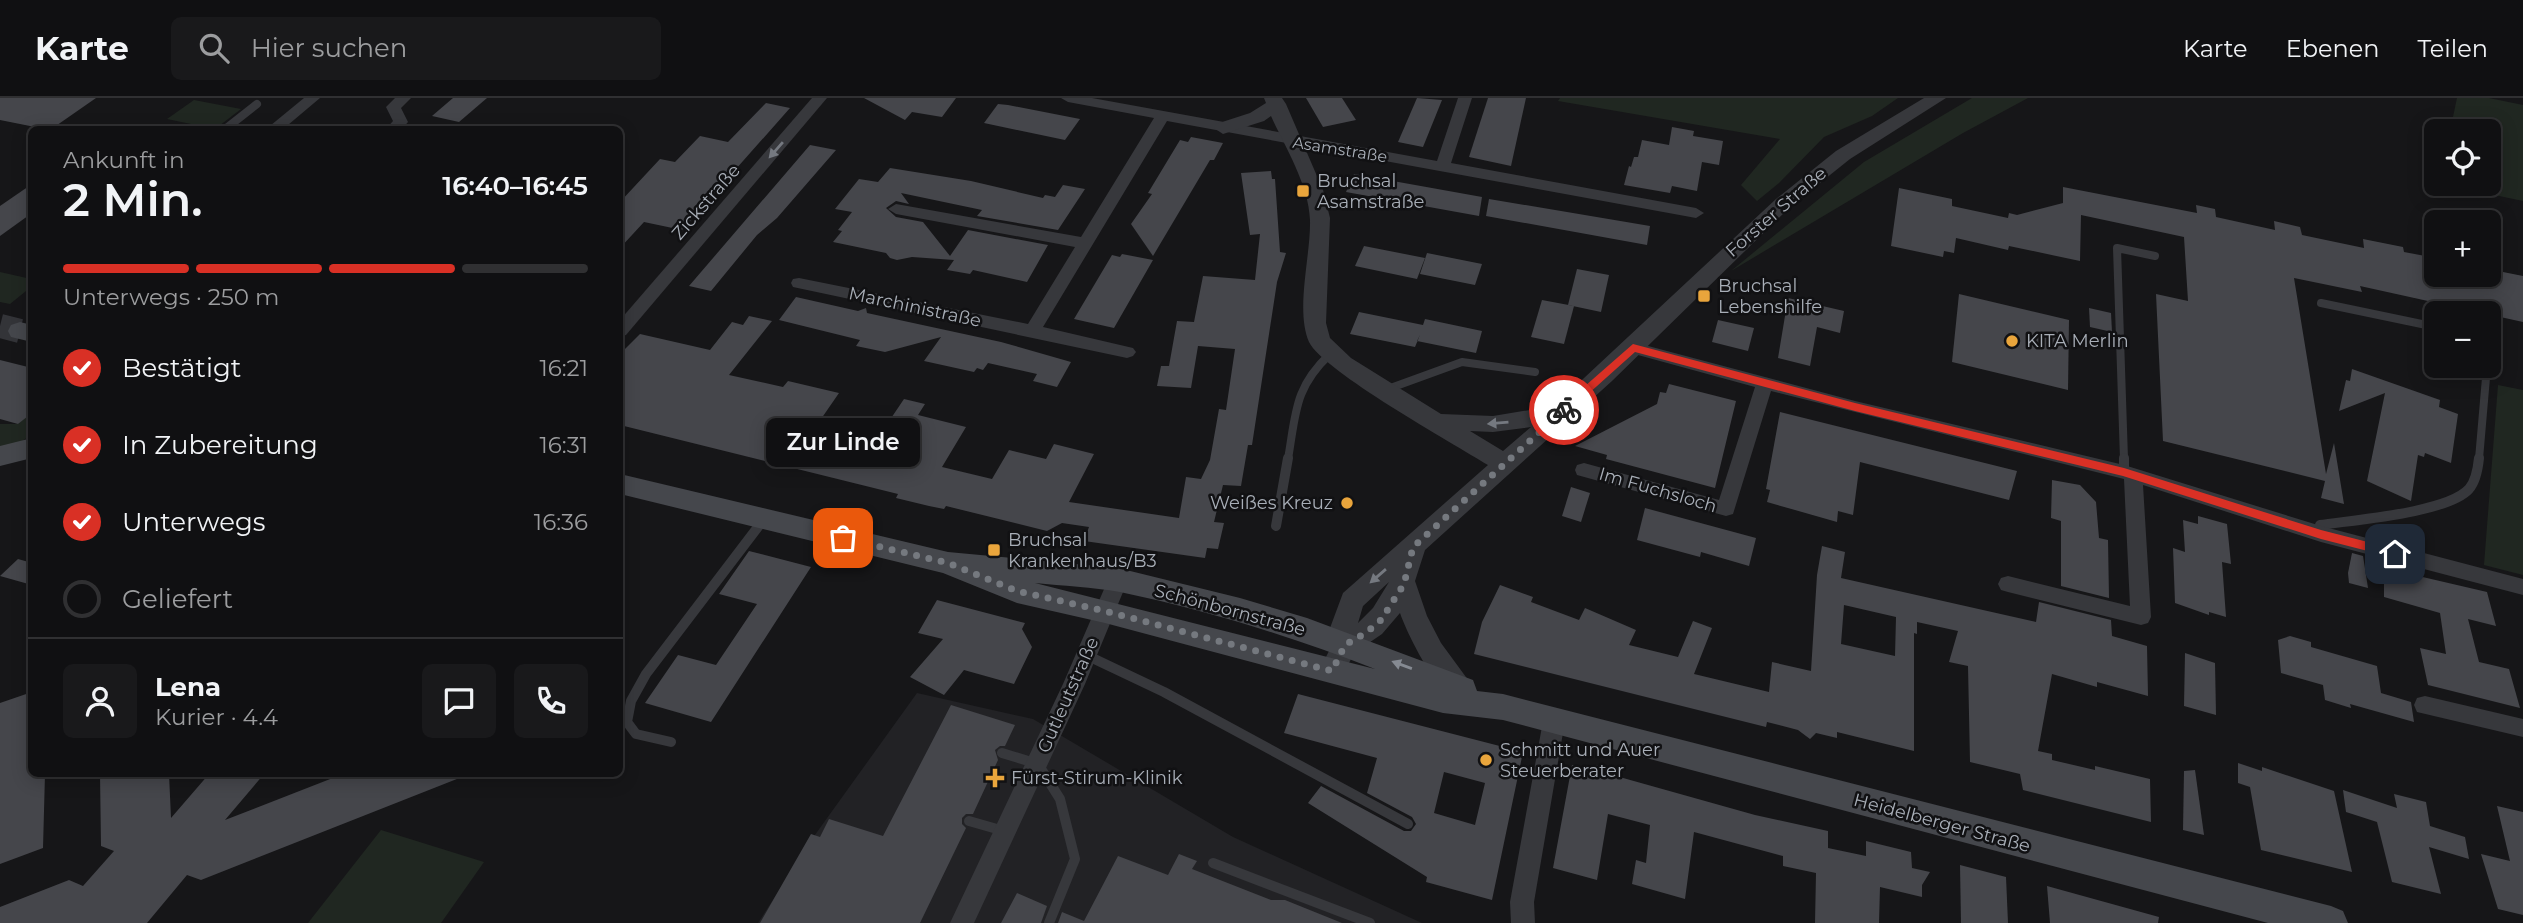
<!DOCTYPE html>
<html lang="de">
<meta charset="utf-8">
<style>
body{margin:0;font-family:Montserrat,sans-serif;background:#19191b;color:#f1f3f6;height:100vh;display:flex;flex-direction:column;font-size:26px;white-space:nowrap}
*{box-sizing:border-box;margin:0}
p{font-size:23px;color:#9c9d9f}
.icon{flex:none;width:38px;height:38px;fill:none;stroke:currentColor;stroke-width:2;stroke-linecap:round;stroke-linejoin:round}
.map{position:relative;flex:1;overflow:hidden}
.drawer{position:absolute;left:28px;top:28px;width:595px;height:651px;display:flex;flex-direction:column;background:#101012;border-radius:10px;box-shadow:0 4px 18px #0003,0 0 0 2px #303032}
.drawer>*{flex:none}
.tools{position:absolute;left:2424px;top:21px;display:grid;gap:14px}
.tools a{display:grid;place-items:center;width:77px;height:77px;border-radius:10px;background:#101012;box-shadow:0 4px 18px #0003,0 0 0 2px #303032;font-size:35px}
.pin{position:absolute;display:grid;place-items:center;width:60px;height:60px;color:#fff;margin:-30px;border-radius:14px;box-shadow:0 4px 10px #0006}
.courier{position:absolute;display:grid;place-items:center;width:70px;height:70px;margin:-35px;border:5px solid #d93025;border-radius:50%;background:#fff;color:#222;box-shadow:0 2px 9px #0007}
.bubble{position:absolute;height:49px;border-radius:10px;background:#101012;box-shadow:0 4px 18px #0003,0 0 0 2px #303032;font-size:23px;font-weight:600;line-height:49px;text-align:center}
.head em{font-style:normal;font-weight:600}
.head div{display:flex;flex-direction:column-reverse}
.head{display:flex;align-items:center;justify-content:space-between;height:119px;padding:0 35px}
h1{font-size:46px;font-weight:600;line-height:52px}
.bar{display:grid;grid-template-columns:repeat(4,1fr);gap:10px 7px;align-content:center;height:84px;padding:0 35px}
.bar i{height:9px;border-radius:5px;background:#303032}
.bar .on{background:#d93025}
.bar p{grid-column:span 4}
.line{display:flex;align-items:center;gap:18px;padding:0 35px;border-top:2px solid #303032}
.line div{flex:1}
.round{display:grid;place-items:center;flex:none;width:74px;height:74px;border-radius:10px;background:#19191b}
ol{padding:0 35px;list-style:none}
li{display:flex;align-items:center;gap:21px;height:77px}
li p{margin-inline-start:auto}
li .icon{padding:7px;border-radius:50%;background:#d93025;color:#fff;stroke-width:4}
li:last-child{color:#9c9d9f}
li i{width:38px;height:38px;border:4px solid #303032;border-radius:50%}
header{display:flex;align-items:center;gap:42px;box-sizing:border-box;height:98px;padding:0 35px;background:#101012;border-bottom:2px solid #303032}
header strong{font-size:33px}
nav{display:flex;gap:38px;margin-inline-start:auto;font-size:24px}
.search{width:490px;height:63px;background:#19191b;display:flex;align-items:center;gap:18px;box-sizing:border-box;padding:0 24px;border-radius:10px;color:#9c9d9f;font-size:26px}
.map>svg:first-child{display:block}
</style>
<header>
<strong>Karte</strong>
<div class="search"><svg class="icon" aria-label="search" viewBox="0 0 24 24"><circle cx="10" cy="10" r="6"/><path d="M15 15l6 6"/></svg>Hier suchen</div>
<nav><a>Karte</a><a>Ebenen</a><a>Teilen</a></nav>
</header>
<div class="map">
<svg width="2523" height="825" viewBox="0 0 2523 825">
<rect width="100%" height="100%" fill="#161618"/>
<path fill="#222225" d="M917 595 1033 621 1233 739 1422 825H758L812 741Z"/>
<g fill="#202721">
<path d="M1560 0H1898L1872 18 1824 39 1779 85 1757 103 1741 87 1780 41 1558 3Z"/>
<path d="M1972 0H2028L1963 35 1731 173 1864 64Z"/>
<path d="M2457 0H2489L2523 7V103L2442 86H2488V33H2450Z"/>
<path d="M194 2 241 11 215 31 167 21Z"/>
<path d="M0 174 31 181V189L10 206 0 204Z"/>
<path d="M2498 287 2523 292V477L2484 467Z"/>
<path d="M31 315V337L0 358V326H18Z"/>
<path d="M381 732 484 764 441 825H308Z"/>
</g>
<g fill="#45464b" fill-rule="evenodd">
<path d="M0 0H96L50 32 0 22Z"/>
<path d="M453 0H487L459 24 432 18Z"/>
<path d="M864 0H956L942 19 912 14 905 22Z"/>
<path d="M1306 0H1342L1356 22 1323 29Z"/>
<path d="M1417 0 1442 2 1423 49 1398 44Z"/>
<path d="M1488 0H1526L1511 68 1469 59Z"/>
<path d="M766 5 790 10 682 132 644 124 620 150V104L660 61 675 64 700 38 728 44Z"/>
<path d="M998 6 1008 7 1080 21 1065 42 984 25Z"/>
<path d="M1672 29 1694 33 1693 38 1723 43 1719 67 1702 64 1697 93 1672 88 1670 95 1624 87 1629 68 1631 69 1634 59H1638L1642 42 1669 47Z"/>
<path d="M1191 39 1223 45 1214 62H1210L1153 158 1131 126 1152 96 1148 95 1180 42 1188 44Z"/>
<path d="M810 47 836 52 777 120 757 137 711 193 689 188Z"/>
<path d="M890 70 971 83 1043 100 1045 97 1055 99 1063 87 1085 91 1058 132 977 118 982 112 901 95 909 106 896 103 886 110 896 119 923 124 950 158 968 132 1048 147 1027 184 973 172 970 176 947 172 954 162 912 159 897 162 890 160 886 155 833 144 842 133 838 132 852 114 835 111 859 81 878 84Z"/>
<path d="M1271 73 1272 81H1275L1280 154 1286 155 1277 184 1252 347H1248L1241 388 1223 387 1214 424 1224 425 1218 451 1207 450 1205 460 1084 443 1089 429 1062 425 1047 433 946 408 944 411 929 408 896 400 898 396 620 327V256L640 236 710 252 732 224 743 227 749 218 772 223 729 277 783 289 788 283 839 295 810 337 862 350 869 339 877 341 904 301 925 306 918 317 966 329 942 369 992 381 1009 352 1046 361 1054 346 1094 356 1069 404 1179 420 1186 379 1201 381 1210 362 1219 311 1226 312 1235 251 1198 248 1191 290 1157 288 1161 268H1169L1177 223 1194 224 1203 178 1255 182 1260 136 1250 137 1241 75Z"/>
<path d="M1354 76 1482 99 1479 118 1346 94Z"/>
<path d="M32 86V115L0 138V108Z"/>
<path d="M2063 89 2197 115 2196 107 2215 111 2216 119 2275 132 2274 123 2300 129 2302 137 2364 150 2363 141 2403 149 2404 154 2436 160V177H2488V171L2523 178V224L2360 188 2362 194 2294 180 2326 376 2334 345 2344 406 2321 400 2325 383 2163 343 2156 196 2188 203 2184 139 2081 117 2080 163 2009 148 2008 152 1956 140 1954 155 1944 153 1943 159 1891 148 1899 90 1952 101V108L2008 120 2009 115 2017 117 2063 105Z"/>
<path d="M1489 101 1650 128 1647 147 1486 118Z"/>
<path d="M1364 148 1425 160 1417 181 1355 168Z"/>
<path d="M1427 155 1482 166 1475 187 1420 176Z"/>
<path d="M1122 156 1153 162 1114 230 1074 221 1112 157 1120 159Z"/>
<path d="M1577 171 1609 177 1601 214 1568 207Z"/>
<path d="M1959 196 2069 222 2068 292 1952 264Z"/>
<path d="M796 199 858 213 866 210 867 215 1001 244 1071 264 1057 289 1033 283 1037 276 988 265 983 272 977 270 974 274 924 263 941 239 885 254 856 248 860 242 779 222Z"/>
<path d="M1788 200 1844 213 1840 235 1817 229 1810 268 1778 260Z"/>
<path d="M1542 202 1574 208 1564 246 1531 239Z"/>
<path d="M2089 210 2111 215 2112 234 2090 229Z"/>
<path d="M1359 214 1423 227 1425 221 1482 233 1476 255 1417 243 1420 237 1415 249 1350 236Z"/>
<path d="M1718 222 1754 230 1748 253 1712 244Z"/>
<path d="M0 262 32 270V315L18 326 0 321Z"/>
<path d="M2352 271 2440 302 2439 309 2458 316 2451 365 2425 355 2424 359 2418 357 2411 403 2367 383 2385 295 2339 313 2346 282 2350 283Z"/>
<path d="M1669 286 1736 303 1715 390 1606 361 1607 357 1575 348 1657 306 1660 294 1666 295Z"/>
<path d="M1780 314 2017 373 2009 402 1860 364 1853 417 1838 413 1837 424 1767 404 1770 392 1766 391Z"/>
<path d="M2052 382 2080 387 2096 404 2099 440 2108 442 2109 500 2061 488V423L2051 420Z"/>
<path d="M1571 389 1590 395 1581 424 1562 418Z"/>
<path d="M1645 410 1756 440 1749 468 1701 454 1700 459 1637 442Z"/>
<path d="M2198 418 2227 426 2231 466 2222 464 2226 519 2209 514V517L2175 505 2173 450 2185 454 2183 422 2198 426Z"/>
<path d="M1822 448 1845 454 1841 480 2036 524 2039 504 2111 522 2112 538 2147 548 2148 598 2097 584V589L2052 576 2038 653 2052 656V662L2095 672V668L2150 681 2151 724 2023 692 2020 676 1970 664 1968 568 1949 564 1958 533 1917 524V536L1914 535V653L1837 634V640L1816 635 1810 641 1798 632 1767 624 1766 629 1474 556 1482 524 1500 487 1533 499 1531 504 1579 522 1585 510 1636 532 1629 547 1678 559 1693 523 1712 530 1694 576 1769 594 1772 564 1811 573 1817 477ZM1844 507 1896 519 1895 558 1841 546Z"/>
<path d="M749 453 811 469 711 624 645 605 678 557 716 567 757 506 719 496Z"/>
<path d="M2352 455 2363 458 2368 490 2349 485 2348 475Z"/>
<path d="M18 461 32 465V487L0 478Z"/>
<path d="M2384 470 2487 494 2496 528 2468 521 2479 564 2509 571 2520 610 2428 587 2420 550 2446 556 2440 515 2384 499Z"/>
<path d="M937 502 1025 525 1022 531 1032 549 1014 586 964 572 944 597 910 579 943 541 918 535Z"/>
<path d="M2290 538 2311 544V549L2377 568 2381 595 2411 604 2414 624 2350 606 2351 610 2325 602 2323 587 2281 575 2278 542Z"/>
<path d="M2185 555 2215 565 2216 617 2184 608Z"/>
<path d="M32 594V676H45L43 750 0 766V605Z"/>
<path d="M1298 596 1523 654 1492 802 1426 784 1427 779 1308 705 1321 688 1404 733H1411L1416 726 1412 719 1367 695 1377 660 1284 635ZM1444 674 1485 685 1475 727 1434 715Z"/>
<path d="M951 607 1015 627 1005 648H1000L995 652 998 662 973 716H966L962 720V726L966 730 920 825H760L811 736 820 739 829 721 883 738Z"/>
<path d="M2238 665 2262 673V669L2334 693 2352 774 2261 752 2250 689 2238 685Z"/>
<path d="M1572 667 1593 673 1595 667 1617 673 1616 678 1755 717 1828 733V750L1866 758V743L1911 754 1912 770 1930 774 1922 787V799L1880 789 1879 825H1815L1816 775 1783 768V758L1694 734 1685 801 1632 786 1636 762 1646 765 1650 727 1608 716 1597 782 1553 770Z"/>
<path d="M2195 672 2204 737 2183 732 2184 673Z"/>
<path d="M100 676H169L171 720 209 676H264L225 722 343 676 467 677 201 782 187 777 147 825H0V809L69 782 83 788 114 753 101 748Z"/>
<path d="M2343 692 2397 710 2394 696 2426 704 2430 728 2465 739 2469 761 2429 749 2441 796 2392 784 2377 724 2346 714Z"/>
<path d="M2497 708 2523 714V817L2498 811 2481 756 2510 763Z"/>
<path d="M1179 756 1197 763 1192 771 1271 802H1285L1342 825H1058L1062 814 1084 823 1118 758 1168 777Z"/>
<path d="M1960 767 2006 779 2008 825H1961Z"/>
<path d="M2047 788 2159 819 2158 825H2050Z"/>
<path d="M1017 795 1047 808 1041 825H1001Z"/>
</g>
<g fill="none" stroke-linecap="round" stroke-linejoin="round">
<path stroke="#333438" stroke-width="24" stroke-dasharray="24 12" stroke-linecap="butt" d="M0 228 20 233"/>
<g stroke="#37383c" stroke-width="8">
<path d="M224 32 257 6"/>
<path d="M2321 205 2436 229"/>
<path d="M1385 292 1462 264 1535 274"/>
<path d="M1288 361C1296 315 1294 290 1330 256"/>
<path d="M2124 361 2117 150 2155 158"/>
<path d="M2479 361 2487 268"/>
</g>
<g stroke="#37383c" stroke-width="10">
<path d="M2124 360V374"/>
<path d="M1276 428 1288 360"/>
<path d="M2321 436 2320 427C2353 422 2447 415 2469 391 2476 383 2478 370 2479 360"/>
<path d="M1086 557 1164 594 1408 726"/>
<path d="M671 644 636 636 627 624 631 603 646 576 764 421"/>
<path d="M1002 655 1038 666 1060 701 1075 761 1049 825"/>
<path d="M969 723 1004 733"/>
<path d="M1213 765 1370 825"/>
</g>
<g fill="#37383c" fill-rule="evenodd">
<path d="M304 0H320L282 32H265Z"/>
<path d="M395 0H411L401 10 408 24 401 32H385L393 23 386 9Z"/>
<path d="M812 0H827L626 237 620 239V222Z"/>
<path d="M1061 0H1092L1437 63 1458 0H1472L1451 65 1696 110 1704 115 1696 120 1167 23 1043 229 1133 250 1136 254 1133 258 1127 260 793 189 791 185 793 181 799 180 1028 226 1075 149 896 116 888 111 896 106 1081 139 1154 20 1068 4Z"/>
<path d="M1633 244 1855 303 2124 367 2321 428 2523 481V497L2321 444 2143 387 2151 519 2148 525 2141 527 2008 494 2001 492 1998 486 2001 480 2008 478 2130 508 2124 381 1771 293 1733 416 1726 418 1577 377 1575 372 1577 367 1584 365 1719 402 1755 289 1627 254 1624 250Z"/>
<path d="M1118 474 1125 476 1128 482 1085 586 974 825H950L1063 586 1108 482 1111 476Z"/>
<path d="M2425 598 2523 621V639L2417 614 2414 607 2417 600Z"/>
<path d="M1554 614 1562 616 1565 623 1534 804 1535 825H1511L1510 804 1543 623 1546 616Z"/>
</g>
<path fill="#37383c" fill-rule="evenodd" d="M1264 0H1282L1286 6 1323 92 1330 120 1326 225 1330 240 1351 260 1441 316 1493 318 1554 308 1776 101 1836 53 1924 0H1946L1850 61 1790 109 1612 283 1425 452 1415 483 1427 518 1441 545 1474 590 1470 598C1467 599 1461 601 1459 601 1438 600 1406 533 1400 515L1382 536 1354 555 1341 581 1332 584 1323 581 1319 573 1332 547 1330 530 1343 495 1488 367C1454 346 1323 273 1309 244 1295 212 1311 157 1310 122 1309 87 1285 49 1271 18L1264 23 1223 36 1214 30 1216 26 1250 15 1266 5ZM1531 329 1503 353 1470 333 1493 334ZM1389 484 1373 510 1358 525 1363 508Z"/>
<g fill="#45474c" fill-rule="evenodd">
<path d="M20 224 32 227V244L11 239 8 233 11 227Z"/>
<path d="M32 340V360L0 368V348Z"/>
<path d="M620 376 948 454 1118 470 1240 500 1307 520 1473 582 1477 593 1503 596 2331 808 2343 813 2348 825H2268L1503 622 1443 615 1105 525 1017 505 943 475 620 396ZM1035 485C1063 488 1092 489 1120 494 1207 512 1292 539 1375 571Z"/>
</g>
</g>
<defs><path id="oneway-solid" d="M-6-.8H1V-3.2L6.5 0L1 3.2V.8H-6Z" transform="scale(1.75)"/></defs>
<g fill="#757980">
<use href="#oneway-solid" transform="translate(776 52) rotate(131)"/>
<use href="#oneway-solid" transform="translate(1498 325) rotate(175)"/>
<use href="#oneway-solid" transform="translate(1378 478) rotate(139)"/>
</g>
<use fill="#858a92" href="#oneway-solid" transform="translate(1402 567) rotate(-160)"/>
<path fill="#d93025" d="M1633 246 1855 305 2124 370 2321 432 2395 451 2400 456 2395 460 2321 441 2123 378 1855 313 1635 254 1568 314H1561V309Z"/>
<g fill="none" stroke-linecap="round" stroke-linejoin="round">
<path stroke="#75797f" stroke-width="7" stroke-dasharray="0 12.6" d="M843 440 948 465 1017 493 1105 513 1332 573 1345 547 1367 534 1381 522 1404 486 1413 449 1564 312"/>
</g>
<g fill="#e9a53c" stroke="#111113" stroke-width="2.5">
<rect x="1296" y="86" width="14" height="14" rx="3.5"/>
<rect x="1697" y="191" width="14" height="14" rx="3.5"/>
<circle cx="2012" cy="243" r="7"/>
<circle cx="1347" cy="405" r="7"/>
<rect x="987" y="445" width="14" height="14" rx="3.5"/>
<circle cx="1486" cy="662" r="7"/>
<path d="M991.5 669.5h7v7h7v7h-7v7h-7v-7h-7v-7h7z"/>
</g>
<g text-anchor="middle" stroke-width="5" stroke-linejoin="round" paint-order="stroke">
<g font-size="16" fill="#a8aeb7" stroke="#111113">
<text transform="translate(1340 51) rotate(9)" y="6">Asamstraße</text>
</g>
<g font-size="18" fill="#a8aeb7" stroke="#111113" text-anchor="start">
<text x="1317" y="89">Bruchsal<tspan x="1317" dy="21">Asamstraße</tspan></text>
<text x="1718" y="194">Bruchsal<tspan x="1718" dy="21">Lebenshilfe</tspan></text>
<text x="2026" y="249">KITA Merlin</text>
<text x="1333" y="411" text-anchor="end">Weißes Kreuz</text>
<text x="1008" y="448">Bruchsal<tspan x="1008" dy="21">Krankenhaus/B3</tspan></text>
<text x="1500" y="658">Schmitt und Auer<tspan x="1500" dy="21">Steuerberater</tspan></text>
<text x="1011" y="686">Fürst-Stirum-Klinik</text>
</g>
<g font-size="18" fill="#a8aeb7" stroke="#111113">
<text transform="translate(706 104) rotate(-49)" y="6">Zickstraße</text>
<text transform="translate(1776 114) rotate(-41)" y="6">Forster Straße</text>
<text transform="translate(915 209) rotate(12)" y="6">Marchinistraße</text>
<text transform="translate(1658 392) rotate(16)" y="6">Im Fuchsloch</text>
<text transform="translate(1230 512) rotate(15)" y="6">Schönbornstraße</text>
<text transform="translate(1068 597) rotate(-66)" y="6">Gutleutstraße</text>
<text transform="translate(1942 725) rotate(15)" y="6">Heidelberger Straße</text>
</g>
</g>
</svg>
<div class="tools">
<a><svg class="icon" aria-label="locate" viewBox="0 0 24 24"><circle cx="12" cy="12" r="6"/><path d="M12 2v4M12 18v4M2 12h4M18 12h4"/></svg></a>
<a>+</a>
<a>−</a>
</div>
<div class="pin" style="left:843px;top:440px;background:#ea580c"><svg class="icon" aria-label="bag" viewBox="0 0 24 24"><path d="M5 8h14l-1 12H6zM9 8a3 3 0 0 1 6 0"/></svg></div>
<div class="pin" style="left:2395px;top:456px;background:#1f2937"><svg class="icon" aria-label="home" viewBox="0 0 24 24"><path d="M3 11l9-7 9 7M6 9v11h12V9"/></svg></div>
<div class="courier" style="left:1564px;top:312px"><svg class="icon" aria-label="bike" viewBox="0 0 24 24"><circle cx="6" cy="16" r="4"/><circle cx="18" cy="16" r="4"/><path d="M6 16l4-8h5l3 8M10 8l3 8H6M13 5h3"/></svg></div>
<div class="bubble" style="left:766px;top:320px;width:154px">Zur Linde</div>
<section class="drawer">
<div class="head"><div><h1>2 Min.</h1><p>Ankunft in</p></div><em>16:40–16:45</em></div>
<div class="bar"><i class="on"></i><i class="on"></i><i class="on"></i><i></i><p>Unterwegs · 250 m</p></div>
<ol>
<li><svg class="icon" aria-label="check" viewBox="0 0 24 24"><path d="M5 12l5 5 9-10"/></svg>Bestätigt<p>16:21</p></li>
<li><svg class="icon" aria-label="check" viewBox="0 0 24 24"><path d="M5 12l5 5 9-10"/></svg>In Zubereitung<p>16:31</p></li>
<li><svg class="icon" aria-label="check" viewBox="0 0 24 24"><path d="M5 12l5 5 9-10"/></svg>Unterwegs<p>16:36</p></li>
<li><i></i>Geliefert</li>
</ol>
<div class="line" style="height:126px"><a class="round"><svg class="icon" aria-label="person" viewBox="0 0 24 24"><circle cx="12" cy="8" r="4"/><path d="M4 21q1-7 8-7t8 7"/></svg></a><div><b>Lena</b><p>Kurier · 4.4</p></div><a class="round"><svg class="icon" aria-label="chat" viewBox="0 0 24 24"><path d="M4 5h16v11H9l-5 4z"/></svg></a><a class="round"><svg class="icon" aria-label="phone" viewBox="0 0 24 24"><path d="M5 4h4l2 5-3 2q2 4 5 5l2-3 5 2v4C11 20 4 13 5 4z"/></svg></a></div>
</section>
</div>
